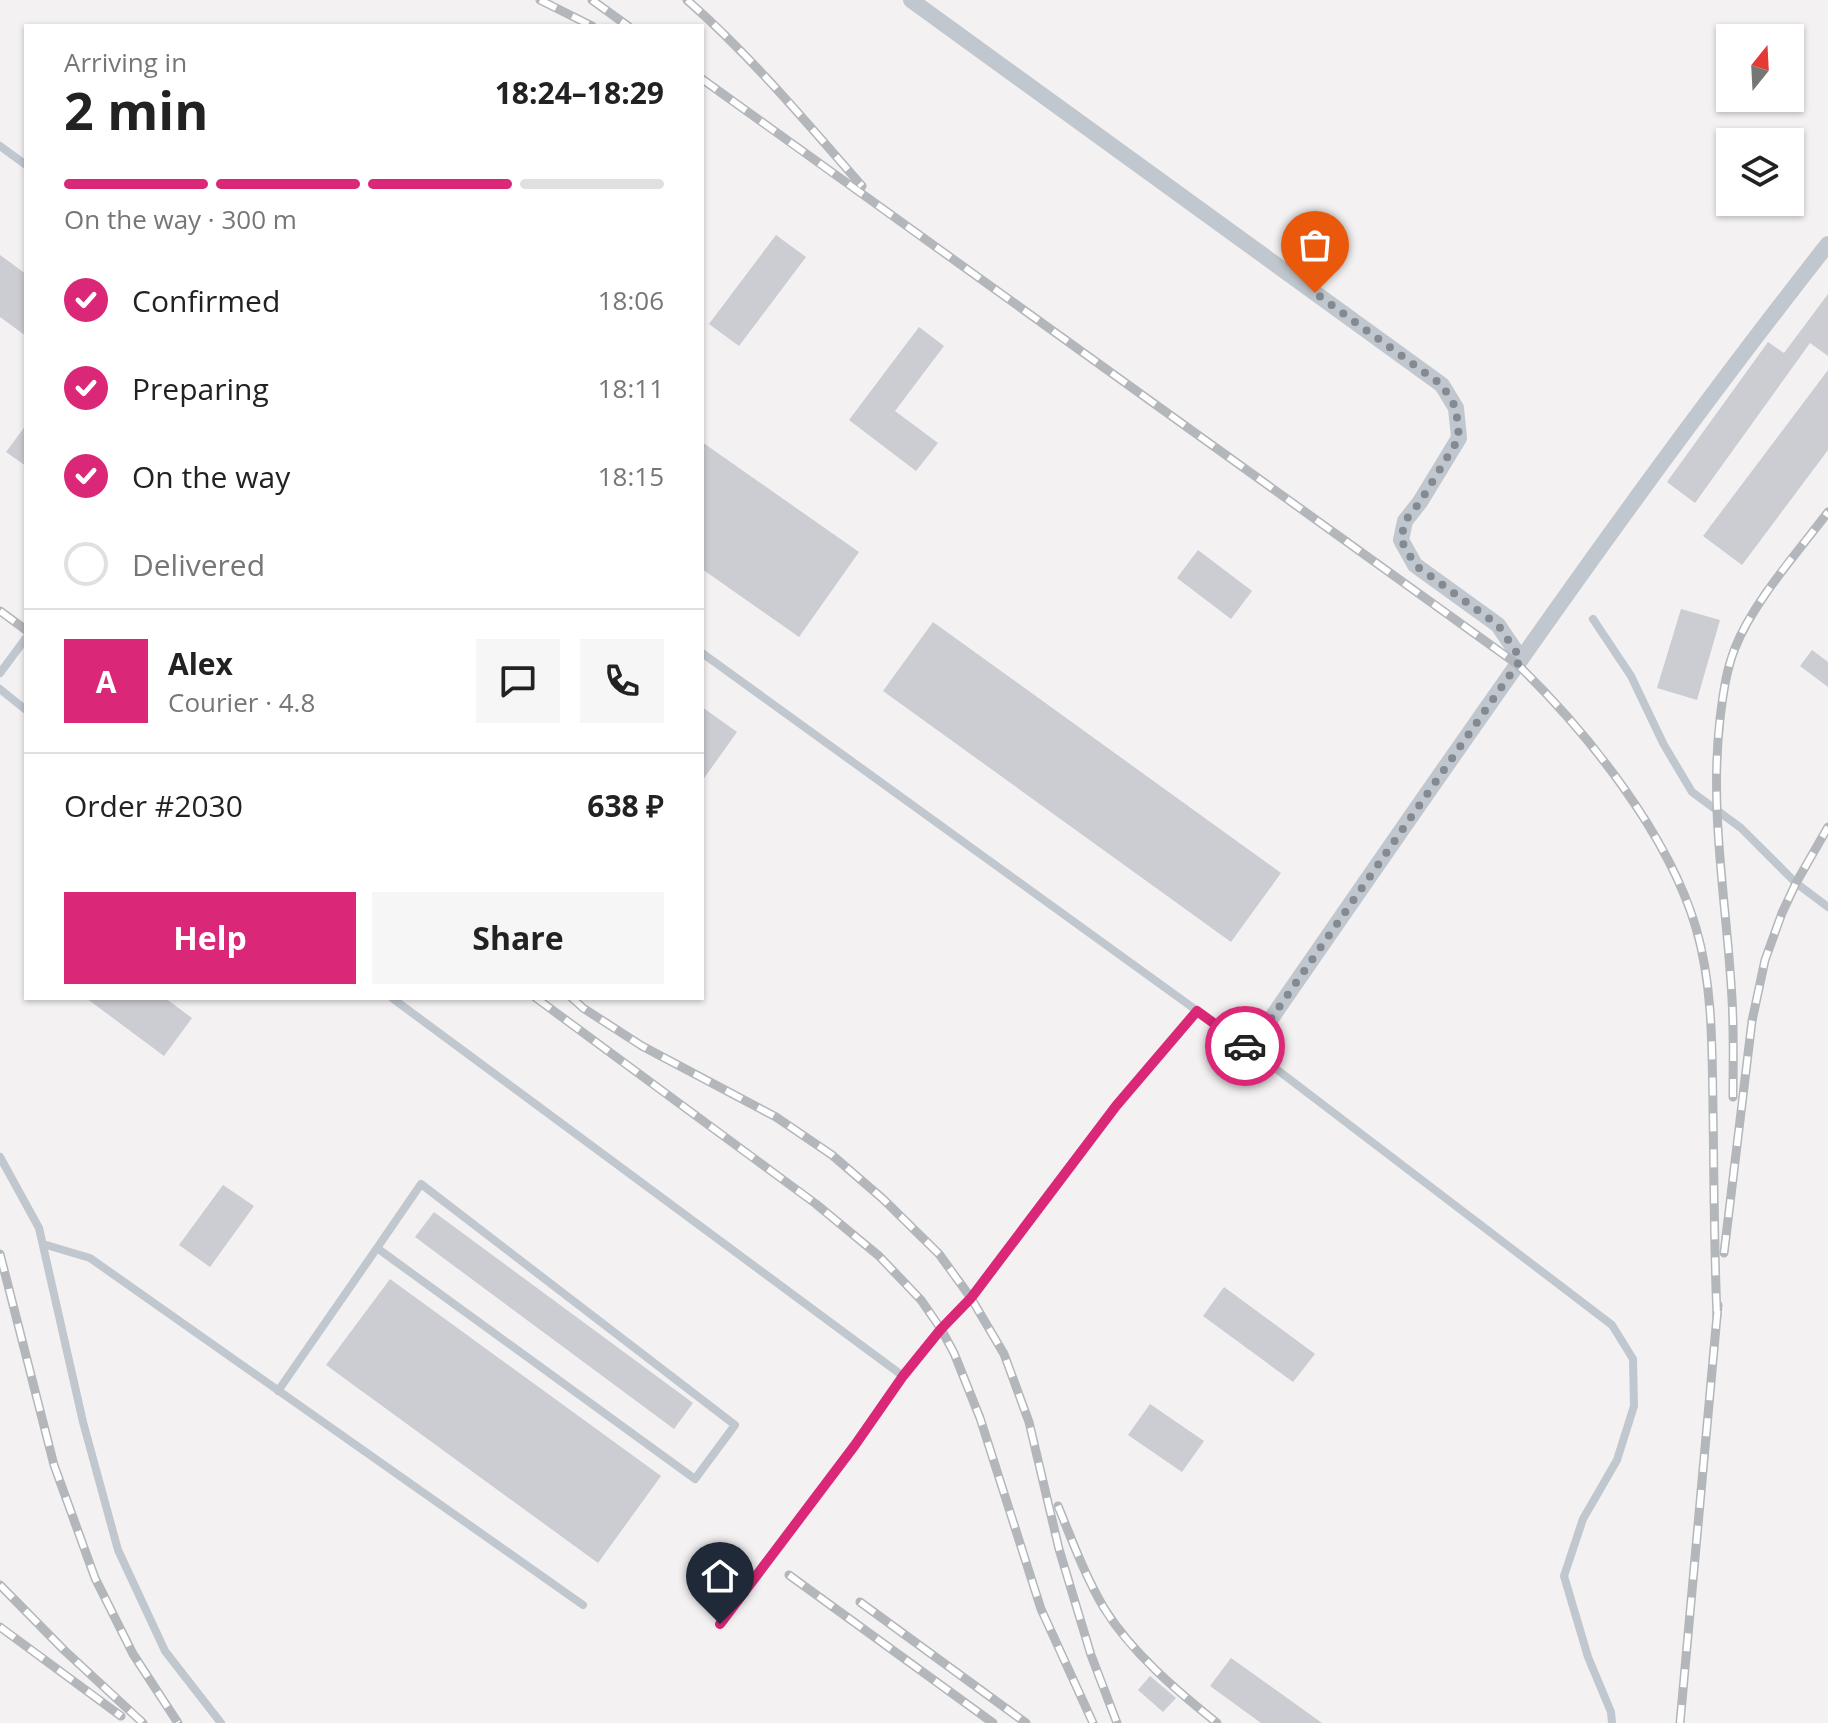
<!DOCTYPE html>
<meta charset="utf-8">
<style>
body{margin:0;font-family:"Open Sans",sans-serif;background:#f6f6f6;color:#222;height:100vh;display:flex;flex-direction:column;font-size:30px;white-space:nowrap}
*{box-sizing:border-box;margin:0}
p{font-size:26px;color:#767676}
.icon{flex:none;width:44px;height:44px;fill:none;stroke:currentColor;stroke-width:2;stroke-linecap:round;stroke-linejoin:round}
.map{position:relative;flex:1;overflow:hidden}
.drawer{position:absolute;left:24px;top:24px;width:680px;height:976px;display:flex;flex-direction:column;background:#fff;border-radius:0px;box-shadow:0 2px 6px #0004}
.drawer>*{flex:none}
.needle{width:52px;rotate:18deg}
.fabs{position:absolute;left:1716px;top:24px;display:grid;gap:16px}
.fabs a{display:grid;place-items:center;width:88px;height:88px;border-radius:0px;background:#fff;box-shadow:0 2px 6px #0004;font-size:40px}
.pin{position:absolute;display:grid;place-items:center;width:68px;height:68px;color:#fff;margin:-82px -34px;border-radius:50% 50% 50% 0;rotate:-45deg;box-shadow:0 0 8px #0007}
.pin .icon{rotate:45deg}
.courier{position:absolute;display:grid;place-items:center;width:80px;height:80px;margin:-40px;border:6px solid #db2777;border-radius:50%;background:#fff;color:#222;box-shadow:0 2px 10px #0007}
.head em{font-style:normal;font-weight:700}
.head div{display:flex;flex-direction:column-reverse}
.head{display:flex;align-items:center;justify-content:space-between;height:136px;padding:0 40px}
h1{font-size:52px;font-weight:700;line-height:60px}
.bar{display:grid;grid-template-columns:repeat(4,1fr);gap:12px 8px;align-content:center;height:96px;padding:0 40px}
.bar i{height:10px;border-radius:6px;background:#e0e0e0}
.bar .on{background:#db2777}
.bar p{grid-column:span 4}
.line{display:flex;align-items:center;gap:20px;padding:0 40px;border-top:2px solid #e0e0e0}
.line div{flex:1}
.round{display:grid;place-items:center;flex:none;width:84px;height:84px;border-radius:0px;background:#f6f6f6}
ol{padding:0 40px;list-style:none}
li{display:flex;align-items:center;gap:24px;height:88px}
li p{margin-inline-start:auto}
li .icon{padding:8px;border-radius:50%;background:#db2777;color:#fff;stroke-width:4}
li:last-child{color:#767676}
li i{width:44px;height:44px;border:4px solid #e0e0e0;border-radius:50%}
.button{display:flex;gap:16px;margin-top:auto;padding:16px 40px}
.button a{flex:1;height:92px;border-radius:0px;background:#db2777;color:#fff;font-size:32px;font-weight:700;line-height:92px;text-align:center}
.button a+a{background:#f6f6f6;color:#222}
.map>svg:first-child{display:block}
</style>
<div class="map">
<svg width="1828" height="1723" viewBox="0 0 1828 1723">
<rect width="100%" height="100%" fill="#f3f1f1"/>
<g fill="#cbcdd3">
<path d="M776 235 806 257 739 346 709 324Z"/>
<path d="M0 255 26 274V336L0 317Z"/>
<path d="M1828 294V356L1810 343 1695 503 1667 482 1768 342 1784 353Z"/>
<path d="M919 327 944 346 895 411 938 443 916 471 849 420Z"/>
<path d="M1828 370V450L1742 565 1703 536Z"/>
<path d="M26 425V466L6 452Z"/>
<path d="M702 442 859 552 799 637 702 569Z"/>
<path d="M1198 550 1252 591 1231 619 1177 578Z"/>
<path d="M1681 609 1720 620 1697 700 1657 688Z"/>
<path d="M933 622 1281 873 1231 942 883 691Z"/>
<path d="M1812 650 1828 662V687L1800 666Z"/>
<path d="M702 707 737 732 702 781Z"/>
<path d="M86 998H165L192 1018 164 1056Z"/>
<path d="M223 1185 254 1206 210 1267 179 1245Z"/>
<path d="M434 1212 693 1403 674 1429 415 1237Z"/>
<path d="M390 1279 661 1476 598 1563 326 1365Z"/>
<path d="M1224 1287 1315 1354 1293 1382 1203 1316Z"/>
<path d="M1150 1404 1204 1441 1182 1472 1128 1435Z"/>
<path d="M1231 1658 1322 1723H1261L1210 1686Z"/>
<path d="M1150 1676 1176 1698 1163 1712 1138 1690Z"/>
</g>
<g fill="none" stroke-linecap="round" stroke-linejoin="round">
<g stroke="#c0c7ce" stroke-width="8">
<path d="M0 146 26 165"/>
<path d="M1593 619 1631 676 1664 745 1692 792 1741 828 1796 883 1828 907"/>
<path d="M702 653 1250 1049 1612 1325 1633 1359 1634 1406 1617 1460 1583 1519 1564 1576 1588 1657 1611 1712 1612 1723"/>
<path d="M0 673 26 638"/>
<path d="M0 689 26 710"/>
<path d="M392 998 903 1376"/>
<path d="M0 1157 39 1228 83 1422 118 1550 165 1651 221 1723"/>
<path d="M43 1244 90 1258 583 1605"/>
<path d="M278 1391 377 1248 695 1479 735 1425 421 1184 377 1248"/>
<path d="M720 1624 855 1445 903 1376 941 1329 971 1298 1116 1106 1197 1011"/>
</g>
<g stroke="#c0c7ce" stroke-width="16">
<path d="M911 0 1442 385 1456 408 1459 438 1420 502 1405 521 1401 540 1415 565 1498 625 1521 659"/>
<path d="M1250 1049C1438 778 1624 503 1828 244"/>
</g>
<g stroke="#b3b6ba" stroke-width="9">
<g id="rail">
<path d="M540 0 592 26"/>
<path d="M592 0 628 26"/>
<path d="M687 0C751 56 806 122 862 186"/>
<path d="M702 79 1517 664C1587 732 1668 833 1696 928 1713 986 1712 1049 1713 1109 1714 1178 1714 1247 1717 1316"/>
<path d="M0 611 26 630"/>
<path d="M536 998 816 1204 879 1256 921 1300 941 1329 954 1353 980 1418 1041 1609 1093 1723"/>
<path d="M572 998 583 1008 642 1046 776 1117 832 1155 883 1199 939 1254 971 1298 1004 1354 1029 1422 1059 1549 1091 1655 1117 1723"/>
<path d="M1733 1097C1733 1064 1734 1031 1732 999 1727 905 1709 813 1720 719 1723 694 1726 671 1735 648 1753 602 1798 552 1828 512"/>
<path d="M1724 1253 1752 1021 1765 960 1782 913 1796 883 1828 827"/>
<path d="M0 1254 54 1465 95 1578 133 1654 178 1723"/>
<path d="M1058 1506C1072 1540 1085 1576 1104 1608 1132 1653 1176 1690 1217 1723"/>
<path d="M789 1575 993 1723"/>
<path d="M0 1585 64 1650 143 1723"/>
<path d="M860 1602 1026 1723"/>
<path d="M0 1627 121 1716"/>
<path d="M1680 1723 1718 1305"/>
</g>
</g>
<use href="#rail" stroke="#fff" stroke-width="6" stroke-dasharray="18" stroke-linecap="butt"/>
</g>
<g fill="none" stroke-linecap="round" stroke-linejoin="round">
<path stroke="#858a91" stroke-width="8" stroke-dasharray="0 14.4" d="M1245 1046 1250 1049 1521 659 1498 625 1415 565 1401 540 1405 521 1420 502 1459 438 1456 408 1442 385 1315 293"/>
<path stroke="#db2777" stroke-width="10" d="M720 1624 855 1445 903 1376 941 1329 971 1298 1116 1106 1197 1011 1245 1046"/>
</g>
</svg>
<div class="fabs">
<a><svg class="needle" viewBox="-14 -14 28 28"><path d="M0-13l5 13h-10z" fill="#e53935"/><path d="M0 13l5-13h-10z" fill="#767676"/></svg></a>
<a><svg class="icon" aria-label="layers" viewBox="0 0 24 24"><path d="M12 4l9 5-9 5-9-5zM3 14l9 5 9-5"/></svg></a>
</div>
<div class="pin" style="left:1315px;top:293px;background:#ea580c"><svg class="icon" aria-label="bag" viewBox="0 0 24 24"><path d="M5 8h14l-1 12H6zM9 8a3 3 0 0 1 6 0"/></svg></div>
<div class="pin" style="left:720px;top:1624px;background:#1f2937"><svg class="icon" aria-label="home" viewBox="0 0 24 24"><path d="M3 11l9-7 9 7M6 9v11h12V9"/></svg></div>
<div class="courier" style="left:1245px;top:1046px"><svg class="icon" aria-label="car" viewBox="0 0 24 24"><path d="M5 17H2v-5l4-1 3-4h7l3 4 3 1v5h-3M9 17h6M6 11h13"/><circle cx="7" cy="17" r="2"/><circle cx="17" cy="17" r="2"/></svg></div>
<section class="drawer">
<div class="head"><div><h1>2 min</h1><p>Arriving in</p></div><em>18:24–18:29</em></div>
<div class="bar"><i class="on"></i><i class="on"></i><i class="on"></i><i></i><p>On the way · 300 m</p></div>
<ol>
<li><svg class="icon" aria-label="check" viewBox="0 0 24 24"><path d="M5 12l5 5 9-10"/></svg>Confirmed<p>18:06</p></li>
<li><svg class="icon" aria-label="check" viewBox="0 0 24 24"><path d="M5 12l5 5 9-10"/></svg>Preparing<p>18:11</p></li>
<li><svg class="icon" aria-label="check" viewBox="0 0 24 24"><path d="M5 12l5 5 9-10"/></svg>On the way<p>18:15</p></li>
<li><i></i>Delivered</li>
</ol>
<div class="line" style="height:144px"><b class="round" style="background:#db2777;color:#fff">A</b><div><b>Alex</b><p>Courier · 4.8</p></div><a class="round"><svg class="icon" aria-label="chat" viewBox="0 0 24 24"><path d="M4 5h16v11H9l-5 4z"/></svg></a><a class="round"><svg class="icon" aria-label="phone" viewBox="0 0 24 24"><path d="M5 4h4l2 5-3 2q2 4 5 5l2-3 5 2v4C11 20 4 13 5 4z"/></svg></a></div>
<div class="line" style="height:104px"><div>Order #2030</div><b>638 ₽</b></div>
<div class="button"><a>Help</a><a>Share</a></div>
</section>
</div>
